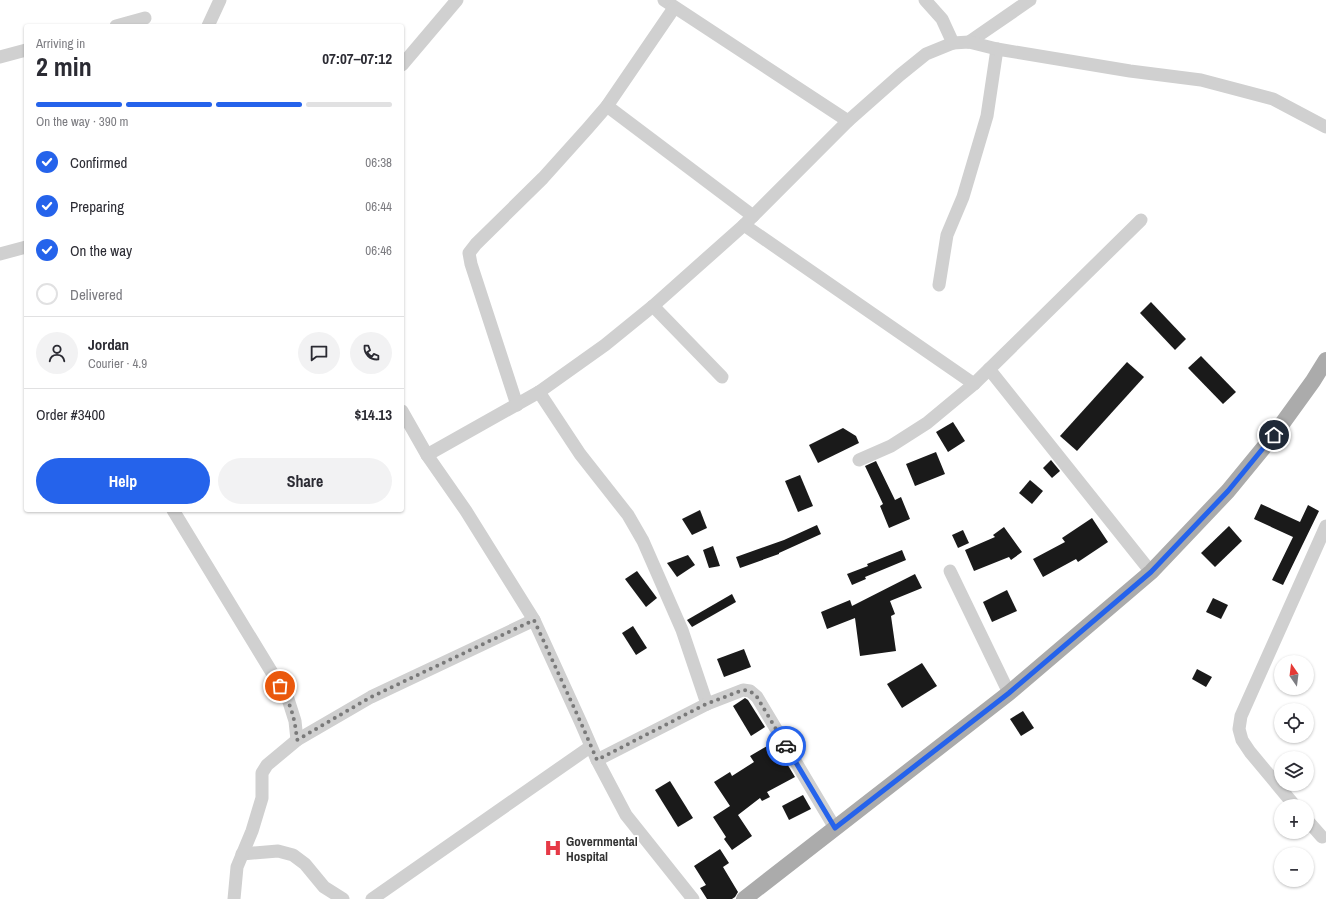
<!DOCTYPE html>
<meta charset="utf-8">
<style>
body{margin:0;font-family:"Archivo Narrow",sans-serif;background:#f2f2f3;color:#2b2b33;height:100vh;display:flex;flex-direction:column;font-size:15px;white-space:nowrap}
*{box-sizing:border-box;margin:0}
p{font-size:13px;color:#7c7c81}
.icon{flex:none;width:22px;height:22px;fill:none;stroke:currentColor;stroke-width:2;stroke-linecap:round;stroke-linejoin:round}
.map{position:relative;flex:1;overflow:hidden}
.drawer{position:absolute;left:24px;top:24px;width:380px;height:488px;display:flex;flex-direction:column;background:#fff;border-radius:4px;box-shadow:0 1px 3px #0004}
.drawer>*{flex:none}
.needle{width:26px;rotate:346deg}
.fabs{position:absolute;left:1274px;top:655px;display:grid;gap:8px}
.fabs a{display:grid;place-items:center;width:40px;height:40px;border-radius:50%;background:#fff;box-shadow:0 1px 3px #0004;font-size:20px}
.pin{position:absolute;display:grid;place-items:center;width:34px;height:34px;color:#fff;margin:-17px;border:2px solid #fff;border-radius:50%;box-shadow:0 1px 4px #0007}
.courier{position:absolute;display:grid;place-items:center;width:40px;height:40px;margin:-20px;border:3px solid #2563eb;border-radius:50%;background:#fff;color:#222;box-shadow:0 1px 5px #0007}
.summary em{font-style:normal;font-weight:800}
.summary div{display:flex;flex-direction:column-reverse}
.summary{display:flex;align-items:center;justify-content:space-between;height:68px;padding:0 12px}
h1{font-size:26px;font-weight:800;line-height:30px}
.bar{display:grid;grid-template-columns:repeat(4,1fr);gap:6px 4px;align-content:center;height:48px;padding:0 12px}
.bar i{height:5px;border-radius:3px;background:#e1e1e2}
.bar .selected{background:#2563eb}
.bar p{grid-column:span 4}
.line{display:flex;align-items:center;gap:10px;padding:0 12px;border-top:1px solid #e1e1e2}
.line div{flex:1}
.round{display:grid;place-items:center;flex:none;width:42px;height:42px;border-radius:21px;background:#f2f2f3}
ol{padding:0 12px;list-style:none}
li{display:flex;align-items:center;gap:12px;height:44px}
li p{margin-inline-start:auto}
li .icon{padding:4px;border-radius:50%;background:#2563eb;color:#fff;stroke-width:4}
li:last-child{color:#7c7c81}
li i{width:22px;height:22px;border:2px solid #e1e1e2;border-radius:50%}
.button{display:flex;gap:8px;margin-top:auto;padding:8px 12px}
.button a{flex:1;height:46px;border-radius:24px;background:#2563eb;color:#fff;font-size:16px;font-weight:800;line-height:46px;text-align:center}
.button a+a{background:#f2f2f3;color:#2b2b33}
.map>svg:first-child{display:block}
</style>
<div class="map">
<svg width="1326" height="899" viewBox="0 0 1326 899">
<rect width="100%" height="100%" fill="#fff"/>
<g fill="#1a1a1a">
<path d="M1151 302 1186 339 1175 350 1140 313Z"/>
<path d="M1201 356 1236 392 1223 404 1188 368Z"/>
<path d="M1127 362 1144 377 1077 451 1060 436Z"/>
<path d="M953 422 965 441 948 452 936 432Z"/>
<path d="M843 428 856 436 859 443 818 463 809 445Z"/>
<path d="M936 452 945 474 915 486 906 464Z"/>
<path d="M1051 460 1060 471 1052 478 1043 468Z"/>
<path d="M876 461 895 500 901 497 910 519 889 528 880 506 883 504 865 466Z"/>
<path d="M800 475 813 506 798 512 785 481Z"/>
<path d="M1030 480 1043 491 1032 504 1019 493Z"/>
<path d="M1261 504 1300 522 1308 505 1319 511 1283 585 1272 580 1293 537 1254 519Z"/>
<path d="M700 510 707 528 692 535 682 519Z"/>
<path d="M1092 518 1108 542 1078 562 1076 559 1043 577 1033 559 1065 542 1062 538Z"/>
<path d="M817 525 821 534 779 553V554L740 568 736 557 784 540Z"/>
<path d="M1229 526 1242 541 1215 567 1201 553Z"/>
<path d="M1004 527 1022 552 1011 560 1009 557 974 571 965 550 995 537 993 535Z"/>
<path d="M963 530 969 543 958 548 952 535Z"/>
<path d="M713 546 720 566 709 568 703 550Z"/>
<path d="M902 550 906 560 865 577 866 579 852 585 847 574 868 566 867 564Z"/>
<path d="M688 555 695 565 677 577 667 563Z"/>
<path d="M637 571 657 598 646 607 625 579Z"/>
<path d="M915 574 922 588 890 601 895 614 891 616 896 651 860 656 855 618 827 629 821 612 850 600 852 606Z"/>
<path d="M1007 590 1017 611 992 622 983 602Z"/>
<path d="M732 594 736 602 692 627 687 620Z"/>
<path d="M1213 598 1228 605 1221 619 1206 612Z"/>
<path d="M633 626 647 648 636 655 622 633Z"/>
<path d="M744 649 751 667 724 677 717 659Z"/>
<path d="M922 663 937 686 902 708 887 684Z"/>
<path d="M1197 669 1212 677 1206 687 1192 679Z"/>
<path d="M745 698 748 700 765 727 751 736 733 706Z"/>
<path d="M1023 711 1034 728 1021 736 1010 719Z"/>
<path d="M774 742 795 777 767 792 770 797 762 801 760 798 738 815 752 836 732 850 724 839 726 837 713 817 730 806 714 782 730 772 732 776 754 762 750 756Z"/>
<path d="M670 781 693 818 678 827 655 790Z"/>
<path d="M803 795 811 809 789 820 782 806Z"/>
<path d="M720 849 729 863 723 867 738 892 735 897 732 899H707L700 888 706 885 694 866Z"/>
</g>
<g fill="none" stroke-linecap="round" stroke-linejoin="round">
<g stroke="#d0d0d0" stroke-width="13">
<path d="M664 0 848 121"/>
<path d="M925 0 942 19 953 43"/>
<path d="M116 26 145 18"/>
<path d="M208 26 220 0"/>
<path d="M969 42 1030 0"/>
<path d="M0 57 26 50"/>
<path d="M402 65 457 0"/>
<path d="M607 106 753 216"/>
<path d="M744 225 974 384"/>
<path d="M0 254 26 247"/>
<path d="M939 285 947 235 963 197 987 116 997 49"/>
<path d="M653 306 722 377"/>
<path d="M989 369 1151 572"/>
<path d="M539 392 580 454 628 515 643 541 682 630 707 704"/>
<path d="M517 405 471 264 469 253 476 244 543 178 588 128 607 106 674 8"/>
<path d="M402 411 427 455 466 511 534 620 581 723 597 760 626 815 693 899"/>
<path d="M427 455 539 392 605 345 653 306 744 225 848 121 900 75 926 54 953 43 969 42 997 49 1130 71 1201 80 1273 99 1326 127"/>
<path d="M859 460 891 446 927 423 974 384 1141 220"/>
<path d="M173 510 288 699 295 721 297 740"/>
<path d="M950 571 1009 693"/>
<path d="M597 760 707 704 743 690 750 691 757 697 835 828"/>
<path d="M1295 806 1250 752 1242 740 1239 729 1241 716 1326 526"/>
<path d="M1307 820 1322 837"/>
<path d="M242 854 278 851 293 855 305 864 324 887 343 899"/>
<path d="M234 899 237 867 252 831 262 798V773L267 765 297 740 371 697 534 620"/>
<path d="M372 899 590 747"/>
</g>
<path stroke="#ababab" stroke-width="16" d="M744 899 1009 693 1151 572 1228 491 1274 435 1313 381 1326 360"/>
</g>
<g fill="none" stroke-linecap="round" stroke-linejoin="round">
<path stroke="#7a7a7a" stroke-width="4" stroke-dasharray="0 7.2" d="M280 686C291 704 295 719 297 740L371 697 534 620 581 723 597 760 706 704 743 690 750 691 757 697 786 746"/>
<path stroke="#2563eb" stroke-width="5" d="M786 746 835 828 1009 693 1151 572 1228 491 1274 435"/>
</g>
<defs>
<g id="hospital-bare" transform="scale(1.38)"><path d="M-5-5h3v3.5h4V-5h3V5h-3V1.5h-4V5h-3Z" fill="#e63946" stroke="#fff" stroke-width="2.5" paint-order="stroke"/></g>
</defs>
<g fill-rule="evenodd">
<use href="#hospital-bare" x="553" y="848"/>
</g>
<g text-anchor="middle" stroke-width="4" stroke-linejoin="round" paint-order="stroke">
<g font-size="13" font-weight="bold" fill="#333" stroke="#fff" text-anchor="start">
<text x="566" y="846">Governmental<tspan x="566" dy="15">Hospital</tspan></text>
</g>
</g>
</svg>
<div class="fabs">
<a><svg class="needle" viewBox="-14 -14 28 28"><path d="M0-13l5 13h-10z" fill="#e53935"/><path d="M0 13l5-13h-10z" fill="#7c7c81"/></svg></a>
<a><svg class="icon" aria-label="locate" viewBox="0 0 24 24"><circle cx="12" cy="12" r="6"/><path d="M12 2v4M12 18v4M2 12h4M18 12h4"/></svg></a>
<a><svg class="icon" aria-label="layers" viewBox="0 0 24 24"><path d="M12 4l9 5-9 5-9-5zM3 14l9 5 9-5"/></svg></a>
<a>+</a>
<a>−</a>
</div>
<div class="pin" style="left:280px;top:686px;background:#ea580c"><svg class="icon" aria-label="bag" viewBox="0 0 24 24"><path d="M5 8h14l-1 12H6zM9 8a3 3 0 0 1 6 0"/></svg></div>
<div class="pin" style="left:1274px;top:435px;background:#1f2937"><svg class="icon" aria-label="home" viewBox="0 0 24 24"><path d="M3 11l9-7 9 7M6 9v11h12V9"/></svg></div>
<div class="courier" style="left:786px;top:746px"><svg class="icon" aria-label="car" viewBox="0 0 24 24"><path d="M5 17H2v-5l4-1 3-4h7l3 4 3 1v5h-3M9 17h6M6 11h13"/><circle cx="7" cy="17" r="2"/><circle cx="17" cy="17" r="2"/></svg></div>
<section class="drawer">
<div class="summary"><div><h1>2 min</h1><p>Arriving in</p></div><em>07:07–07:12</em></div>
<div class="bar"><i class="selected"></i><i class="selected"></i><i class="selected"></i><i></i><p>On the way · 390 m</p></div>
<ol>
<li><svg class="icon" aria-label="check" viewBox="0 0 24 24"><path d="M5 12l5 5 9-10"/></svg>Confirmed<p>06:38</p></li>
<li><svg class="icon" aria-label="check" viewBox="0 0 24 24"><path d="M5 12l5 5 9-10"/></svg>Preparing<p>06:44</p></li>
<li><svg class="icon" aria-label="check" viewBox="0 0 24 24"><path d="M5 12l5 5 9-10"/></svg>On the way<p>06:46</p></li>
<li><i></i>Delivered</li>
</ol>
<div class="line" style="height:72px"><a class="round"><svg class="icon" aria-label="person" viewBox="0 0 24 24"><circle cx="12" cy="8" r="4"/><path d="M4 21q1-7 8-7t8 7"/></svg></a><div><b>Jordan</b><p>Courier · 4.9</p></div><a class="round"><svg class="icon" aria-label="chat" viewBox="0 0 24 24"><path d="M4 5h16v11H9l-5 4z"/></svg></a><a class="round"><svg class="icon" aria-label="phone" viewBox="0 0 24 24"><path d="M5 4h4l2 5-3 2q2 4 5 5l2-3 5 2v4C11 20 4 13 5 4z"/></svg></a></div>
<div class="line" style="height:52px"><div>Order #3400</div><b>$14.13</b></div>
<div class="button"><a>Help</a><a>Share</a></div>
</section>
</div>
